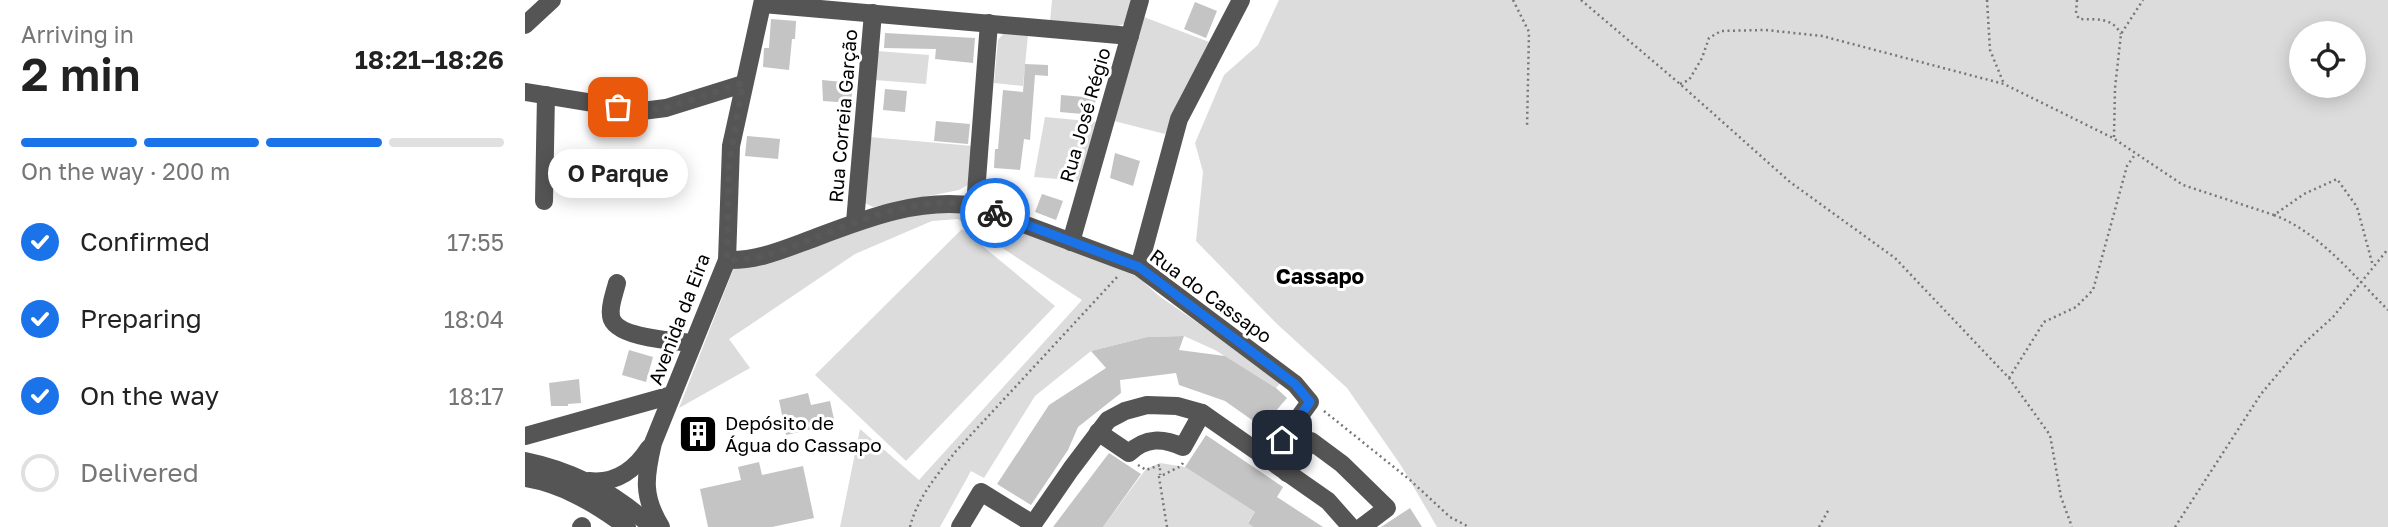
<!DOCTYPE html>
<meta charset="utf-8">
<style>
body{margin:0;font-family:"Golos Text",sans-serif;background:#f6f6f6;color:#222;height:100vh;display:flex;flex-direction:column;font-size:26px;white-space:nowrap}
*{box-sizing:border-box;margin:0}
p{font-size:23px;color:#767676}
.icon{flex:none;width:38px;height:38px;fill:none;stroke:currentColor;stroke-width:2;stroke-linecap:round;stroke-linejoin:round}
.map{position:relative;flex:1;overflow:hidden}
.sheet{display:flex;flex-direction:column;background:#fff;width:525px}
.sheet>*{flex:none}
.controls{position:absolute;left:1764px;top:21px;display:grid;gap:14px}
.controls a{display:grid;place-items:center;width:77px;height:77px;border-radius:50%;background:#fff;box-shadow:0 4px 18px #0003;font-size:35px}
.pin{position:absolute;display:grid;place-items:center;width:60px;height:60px;color:#fff;margin:-30px;border-radius:14px;box-shadow:0 4px 10px #0006}
.courier{position:absolute;display:grid;place-items:center;width:70px;height:70px;margin:-35px;border:5px solid #1a73e8;border-radius:50%;background:#fff;color:#222;box-shadow:0 2px 9px #0007}
.bubble{position:absolute;height:49px;border-radius:24px;background:#fff;box-shadow:0 4px 18px #0003;font-size:23px;font-weight:600;line-height:49px;text-align:center}
.summary em{font-style:normal;font-weight:600}
.summary div{display:flex;flex-direction:column-reverse}
.summary{display:flex;align-items:center;justify-content:space-between;height:119px;padding:0 21px}
h1{font-size:46px;font-weight:600;line-height:52px}
.bar{display:grid;grid-template-columns:repeat(4,1fr);gap:10px 7px;align-content:center;height:84px;padding:0 21px}
.bar i{height:9px;border-radius:5px;background:#e0e0e0}
.bar .active{background:#1a73e8}
.bar p{grid-column:span 4}
ol{padding:0 21px;list-style:none}
li{display:flex;align-items:center;gap:21px;height:77px}
li p{margin-inline-start:auto}
li .icon{padding:7px;border-radius:50%;background:#1a73e8;color:#fff;stroke-width:4}
li:last-child{color:#767676}
li i{width:38px;height:38px;border:4px solid #e0e0e0;border-radius:50%}
main{display:flex;flex:1;min-height:0}
.map>svg:first-child{display:block}
</style>
<main>
<section class="sheet">
<div class="summary"><div><h1>2 min</h1><p>Arriving in</p></div><em>18:21–18:26</em></div>
<div class="bar"><i class="active"></i><i class="active"></i><i class="active"></i><i></i><p>On the way · 200 m</p></div>
<ol>
<li><svg class="icon" aria-label="check" viewBox="0 0 24 24"><path d="M5 12l5 5 9-10"/></svg>Confirmed<p>17:55</p></li>
<li><svg class="icon" aria-label="check" viewBox="0 0 24 24"><path d="M5 12l5 5 9-10"/></svg>Preparing<p>18:04</p></li>
<li><svg class="icon" aria-label="check" viewBox="0 0 24 24"><path d="M5 12l5 5 9-10"/></svg>On the way<p>18:17</p></li>
<li><i></i>Delivered</li>
</ol>
</section>
<div class="map">
<svg width="1863" height="527" viewBox="0 0 1863 527">
<rect width="100%" height="100%" fill="#fff"/>
<g fill="#dcdcdc" fill-rule="evenodd">
<path d="M527 0H608L601 23 591 27 525 22Z"/>
<path d="M754 0H1863V527H912L877 467 822 388 751 323 671 241 678 172 670 143 699 75 733 45ZM1776 33H1829V86H1776Z"/>
<path d="M619 17 684 42 654 99 640 134 589 121Z"/>
<path d="M478 34 503 35 498 86 469 83 473 40Z"/>
<path d="M352 51 404 55 401 84 350 80Z"/>
<path d="M520 117 573 122 556 181 509 177Z"/>
<path d="M344 137 448 146 444 184 434 190 348 207 338 202Z"/>
<path d="M439 210 557 253 613 277 634 296 757 381 751 388 690 350 659 336 622 337 566 351 510 396 459 478 446 471 415 527H315L335 429 394 480 557 300 433 219 407 221 330 254 204 339 225 368 154 408 210 265 391 213Z"/>
<path d="M437 229 530 306 381 461 290 375Z"/>
<path d="M635 463 660 467 730 512 723 522 728 527H578L621 469Z"/>
</g>
<g fill="#c4c4c4">
<path d="M670 2 692 11 681 38 659 29Z"/>
<path d="M246 19 271 21 270 39H267L264 70 238 67 239 48H244Z"/>
<path d="M360 33 450 38 448 63 410 59 411 49 359 48Z"/>
<path d="M500 64 523 65V76L510 75 505 140 499 139 495 170 469 168 470 149H473L478 90 498 92Z"/>
<path d="M297 80 328 83 326 103 298 101Z"/>
<path d="M360 89 382 91 380 112 358 110Z"/>
<path d="M536 95 571 98 568 115 535 112Z"/>
<path d="M411 121 445 124 443 144 409 141Z"/>
<path d="M222 136 255 139 253 159 220 156Z"/>
<path d="M590 153 615 161 608 186 585 178Z"/>
<path d="M517 194 538 201 531 220 510 212Z"/>
<path d="M659 336 654 350 700 356 751 388 762 398 737 427 700 401 654 385 651 373 595 380 596 393 553 427 543 450 506 505 472 484 524 405 581 368 566 351 622 337Z"/>
<path d="M104 350 128 357 121 382 97 375Z"/>
<path d="M54 379 56 403 43 404V406H26L24 383Z"/>
<path d="M283 393 286 405 305 401 310 424 261 435 254 400Z"/>
<circle cx="173" cy="435" r="14"/>
<path d="M681 435 758 487 752 497 798 527H728L723 523 730 512 660 467Z"/>
<path d="M584 453 616 474 578 527H528Z"/>
<path d="M234 462 237 475 278 466 289 518 247 527H183L175 489 216 480 213 467Z"/>
<path d="M885 508 897 527H856Z"/>
</g>
<g fill="none" stroke-linecap="round" stroke-linejoin="round">
<g stroke="#777" stroke-width="2.5" stroke-dasharray="2 3.5" stroke-linecap="butt">
<path d="M988 0 1004 32 1002 128"/>
<path d="M1056 0 1155 84 1265 182 1370 258 1484 378 1525 435 1536 497 1547 527"/>
<path d="M1462 0 1465 50 1479 84"/>
<path d="M1552 0 1551 13 1554 19C1571 20 1586 16 1596 34"/>
<path d="M1155 84 1164 80 1177 58 1184 38 1196 31 1241 30 1297 36 1479 84 1588 138 1658 185 1749 215 1779 194 1812 179 1832 207 1848 266"/>
<path d="M1589 137 1590 88 1596 34 1618 0"/>
<path d="M1749 215C1794 232 1829 276 1863 310"/>
<path d="M1484 378 1519 322 1551 307 1568 290 1602 166 1609 156"/>
<path d="M799 411 885 480 925 517 944 527"/>
<path d="M613 465 621 470 635 465V475"/>
<path d="M385 527C392 498 413 474 431 451L593 276"/>
<path d="M642 527 634 477 656 466 659 461"/>
<path d="M1294 527 1304 509"/>
<path d="M1650 527 1736 394 1777 345 1808 317 1863 249"/>
</g>
<g stroke="#555" stroke-width="18">
<path d="M238 4 605 36"/>
<path d="M0 25 27 0"/>
<path d="M0 92 117 111 141 108 218 84"/>
<path d="M19 201 21 95"/>
<path d="M450 206 464 23"/>
<path d="M330 222 348 13"/>
<path d="M546 242 615 0"/>
<path d="M202 260C231 261 257 250 284 240 337 220 393 197 450 206L614 267 770 384 785 402 743 460"/>
<path d="M614 267 654 119 716 0"/>
<path d="M92 283C90 292 84 306 86 316 89 338 150 341 167 343"/>
<path d="M573 432 604 453C621 437 638 438 658 447L677 413"/>
<path d="M0 436 147 395"/>
<path d="M0 461C49 471 91 494 127 527"/>
<path d="M762 473 786 441 817 464 862 508 837 527"/>
<path d="M0 478C38 484 71 504 102 527"/>
<path d="M64 481C91 484 110 470 124 448"/>
<path d="M56 527 57 526"/>
<path d="M136 527C117 496 120 477 128 443L202 260 206 146 238 0"/>
<path d="M435 527 456 492 508 524"/>
<path d="M506 527 546 469 583 420 600 411 622 405 652 406 677 413 803 501 826 527"/>
</g>
</g>
<g fill="none" stroke-linecap="round" stroke-linejoin="round">
<path stroke="#595959" stroke-width="7" stroke-dasharray="0 12.6" d="M93 107 117 111 141 108 218 83 204 163 202 260C230 261 253 252 279 242 326 224 378 201 429 203 444 203 457 208 470 213"/>
<path stroke="#1a73e8" stroke-width="9" d="M470 213 614 267 770 384 785 402 757 440"/>
</g>
<defs>
<g id="building-square" transform="scale(2.0125)"><rect x="-9" y="-9" width="18" height="18" rx="4" fill="#000" stroke="#fff"/><path d="M-4-6H4V6H1V3H-1V6H-4ZM-2.5-4.3h1.7v1.8h-1.7ZM.8-4.3h1.7v1.8H.8ZM-2.5-1h1.7V.8h-1.7ZM.8-1h1.7V.8H.8Z" fill="#fff"/></g>
</defs>
<g fill-rule="evenodd">
<use href="#building-square" x="173" y="434"/>
</g>
<g text-anchor="middle" stroke-width="6" stroke-linejoin="round" paint-order="stroke">
<g font-size="19" fill="#000" stroke="#fff">
<text transform="translate(560 115) rotate(-74)" y="7">Rua José Régio</text>
<text transform="translate(318 116) rotate(-85)" y="7">Rua Correia Garção</text>
<text transform="translate(686 296) rotate(36)" y="7">Rua do Cassapo</text>
<text transform="translate(154 319) rotate(-69)" y="7">Avenida da Eira</text>
</g>
<g font-size="19" fill="#000" stroke="#fff" text-anchor="start">
<text x="200" y="430">Depósito de<tspan x="200" dy="22">Água do Cassapo</tspan></text>
</g>
<g font-size="21" font-weight="bold" fill="#000" stroke="#fff">
<text x="795" y="284">Cassapo</text>
</g>
</g>
</svg>
<div class="controls">
<a><svg class="icon" aria-label="locate" viewBox="0 0 24 24"><circle cx="12" cy="12" r="6"/><path d="M12 2v4M12 18v4M2 12h4M18 12h4"/></svg></a>
</div>
<div class="pin" style="left:93px;top:107px;background:#ea580c"><svg class="icon" aria-label="bag" viewBox="0 0 24 24"><path d="M5 8h14l-1 12H6zM9 8a3 3 0 0 1 6 0"/></svg></div>
<div class="pin" style="left:757px;top:440px;background:#1f2937"><svg class="icon" aria-label="home" viewBox="0 0 24 24"><path d="M3 11l9-7 9 7M6 9v11h12V9"/></svg></div>
<div class="courier" style="left:470px;top:213px"><svg class="icon" aria-label="bike" viewBox="0 0 24 24"><circle cx="6" cy="16" r="4"/><circle cx="18" cy="16" r="4"/><path d="M6 16l4-8h5l3 8M10 8l3 8H6M13 5h3"/></svg></div>
<div class="bubble" style="left:23px;top:149px;width:140px">O Parque</div>
</div>
</main>
